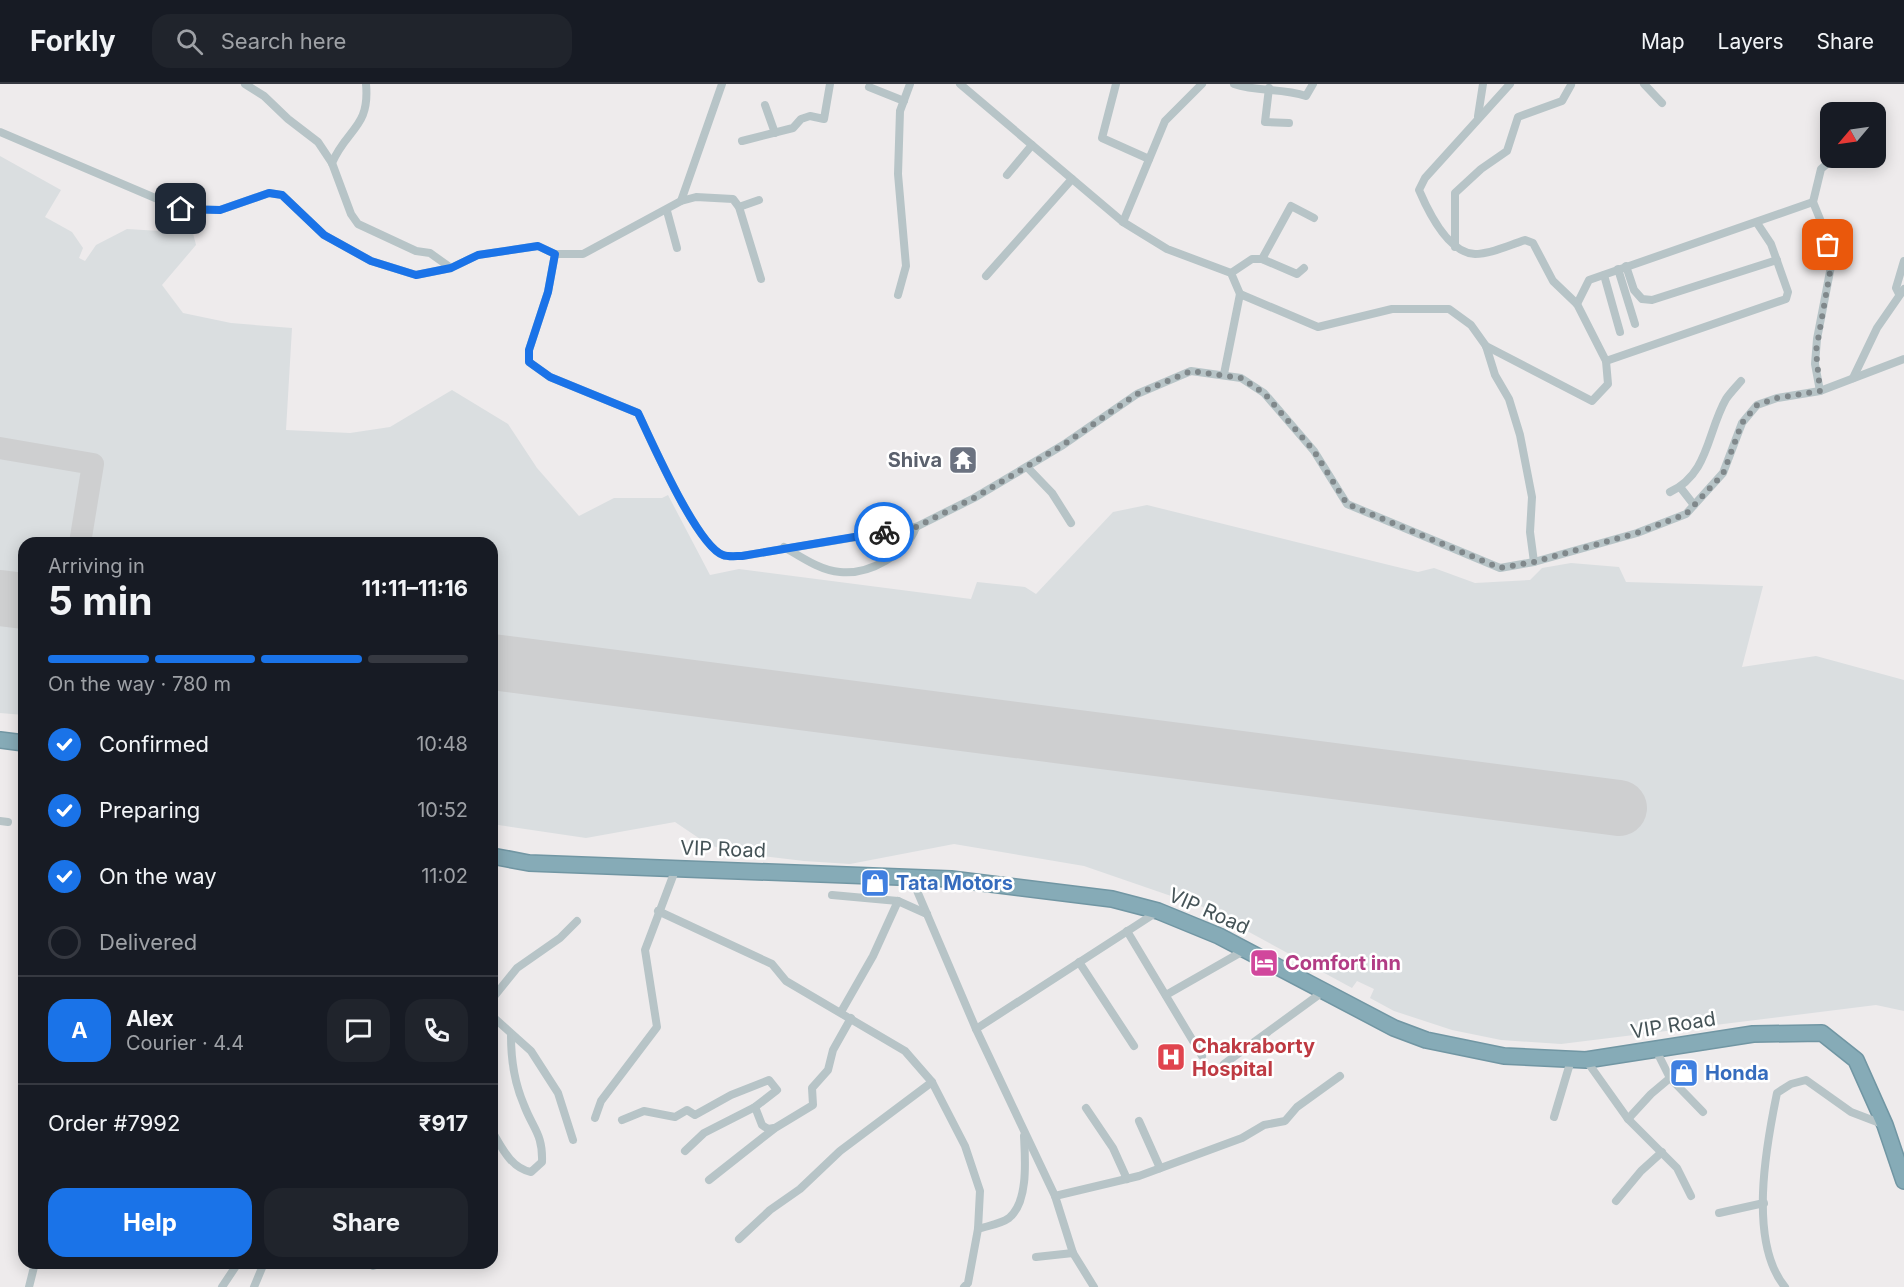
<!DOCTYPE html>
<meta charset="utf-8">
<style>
body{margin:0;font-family:Inter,sans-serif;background:#20242c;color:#f1f3f6;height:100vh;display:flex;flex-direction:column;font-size:22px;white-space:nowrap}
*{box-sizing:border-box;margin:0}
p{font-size:20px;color:#9ea1a6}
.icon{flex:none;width:33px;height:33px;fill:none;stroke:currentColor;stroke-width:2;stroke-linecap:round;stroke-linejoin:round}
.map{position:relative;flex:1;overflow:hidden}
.drawer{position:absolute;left:18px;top:453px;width:480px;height:732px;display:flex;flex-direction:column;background:#171b24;border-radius:18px;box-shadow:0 3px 15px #0003}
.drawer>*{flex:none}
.needle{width:39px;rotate:241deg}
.buttons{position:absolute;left:1820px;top:18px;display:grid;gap:12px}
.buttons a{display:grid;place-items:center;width:66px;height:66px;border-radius:12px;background:#171b24;box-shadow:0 3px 15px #0003;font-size:30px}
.pin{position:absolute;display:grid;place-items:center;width:51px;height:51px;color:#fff;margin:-26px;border-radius:12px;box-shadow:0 3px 9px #0006}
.courier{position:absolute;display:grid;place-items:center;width:60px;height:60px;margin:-30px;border:4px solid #1a73e8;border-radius:50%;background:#fff;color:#222;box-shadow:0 2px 8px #0007}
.head em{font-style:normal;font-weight:700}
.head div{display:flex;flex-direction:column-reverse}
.head{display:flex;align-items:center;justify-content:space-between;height:102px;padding:0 30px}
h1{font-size:39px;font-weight:700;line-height:45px}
.bar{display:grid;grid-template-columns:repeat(4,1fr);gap:9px 6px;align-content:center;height:72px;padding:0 30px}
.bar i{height:8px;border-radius:4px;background:#363941}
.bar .selected{background:#1a73e8}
.bar p{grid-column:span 4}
.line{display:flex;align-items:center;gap:15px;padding:0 30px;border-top:2px solid #363941}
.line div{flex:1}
.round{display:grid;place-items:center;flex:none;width:63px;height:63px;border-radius:18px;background:#20242c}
ol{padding:0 30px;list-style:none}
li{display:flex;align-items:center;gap:18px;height:66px}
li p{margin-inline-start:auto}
li .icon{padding:6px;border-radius:50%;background:#1a73e8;color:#fff;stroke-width:4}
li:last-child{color:#9ea1a6}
li i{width:33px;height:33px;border:3px solid #363941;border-radius:50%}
.primary-button{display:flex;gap:12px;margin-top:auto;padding:12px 30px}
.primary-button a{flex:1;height:69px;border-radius:18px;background:#1a73e8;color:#fff;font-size:24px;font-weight:700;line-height:69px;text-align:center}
.primary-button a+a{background:#20242c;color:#f1f3f6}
header{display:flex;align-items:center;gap:36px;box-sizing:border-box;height:84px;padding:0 30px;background:#171b24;border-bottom:2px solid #363941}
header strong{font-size:28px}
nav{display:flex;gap:33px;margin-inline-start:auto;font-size:21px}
.search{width:420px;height:54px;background:#20242c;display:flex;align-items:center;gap:15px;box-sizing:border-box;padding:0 21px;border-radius:18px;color:#9ea1a6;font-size:22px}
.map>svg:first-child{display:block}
</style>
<header>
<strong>Forkly</strong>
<div class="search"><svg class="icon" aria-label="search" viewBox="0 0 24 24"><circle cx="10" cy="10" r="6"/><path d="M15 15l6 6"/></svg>Search here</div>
<nav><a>Map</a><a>Layers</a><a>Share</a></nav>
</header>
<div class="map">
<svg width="1904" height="1203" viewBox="0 0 1904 1203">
<rect width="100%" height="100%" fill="#eeebec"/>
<path fill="#dadee0" d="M0 72 61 106 45 133 72 148 83 164 79 174 85 177 96 161 127 145 193 149 196 161 162 201 183 229 231 239 292 244 286 346 350 349 390 343 452 306 508 340 537 384 579 432 614 414H662L668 411 710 491 739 485 971 515 977 498 1025 503 1036 510 1113 428 1147 421 1389 481 1418 488 1434 484 1475 499 1530 496 1542 484 1571 479 1619 483 1626 498 1763 502 1742 583 1816 572 1904 596V927L1876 921 1561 960 1501 956 1452 946 1394 927 1370 914 1374 905 1357 897 1352 904 1203 823 1084 782 954 760 850 780 804 777 737 769 709 761 675 738 586 754 492 740V459H24V631L0 629Z"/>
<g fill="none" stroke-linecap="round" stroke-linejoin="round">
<path stroke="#cecfd0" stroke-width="22" d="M0 364 93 380 80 459"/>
<g stroke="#cecfd0" stroke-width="56">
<path d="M0 514 24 517"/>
<path d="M492 578 1619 724"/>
</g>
<g stroke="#7196a3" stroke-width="18">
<g id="highway">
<path d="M0 656 24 659"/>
<path d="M492 772 529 779 951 795 1112 815 1158 827 1219 852 1394 944 1426 956 1504 972 1586 976 1753 950 1822 949 1856 976 1885 1041 1904 1097"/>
</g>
</g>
<g stroke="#b7c4c7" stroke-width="8">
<path d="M245 0 264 12 288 35 318 58 332 79 351 130 358 140 416 167 430 169 451 184"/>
<path d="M960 0 1123 138 1167 165 1231 189 1240 210 1318 243 1392 225H1449L1471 241 1486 262 1495 291 1509 315 1520 351 1532 413 1530 448 1534 478"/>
<path d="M1116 0 1102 54 1149 75"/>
<path d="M1234 0C1257 8 1283 4 1306 12L1313 0"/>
<path d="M1644 0 1662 19"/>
<path d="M869 3 904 17"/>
<path d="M1269 4 1265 38 1289 39"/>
<path d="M765 21 775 49"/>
<path d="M1478 32 1483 0"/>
<path d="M0 48 181 125 220 126 269 109 282 111 324 151 371 177 416 191 451 184 478 171 538 162 555 170 548 208 529 266V278L550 293 638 329C651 356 697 462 723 471 728 473 736 472 742 472L916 443 974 414 1063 361 1137 310 1191 287 1241 294 1264 309 1314 367 1347 420 1500 484 1534 478 1637 449 1686 430 1723 389 1742 339 1757 321 1777 314 1820 307 1904 275"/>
<path d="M742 57 793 44 801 35 810 32 824 35 830 0"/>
<path d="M332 79C347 44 370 44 366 0"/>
<path d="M1007 91 1032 61"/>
<path d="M681 117 696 113 733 115 739 123 761 195"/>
<path d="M739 123 759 116"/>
<path d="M667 127 677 164"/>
<path d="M1123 138 1165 37 1202 0"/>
<path d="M1455 163V109L1481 85 1507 67 1518 33 1562 17 1571 1"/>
<path d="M555 170H583L681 117 722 0"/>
<path d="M1262 175 1291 122 1314 134"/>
<path d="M1626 182 1634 206 1642 215 1652 216 1777 176"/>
<path d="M1618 185 1635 240"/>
<path d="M1231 189 1252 175H1262L1297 190 1304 184"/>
<path d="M1604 191 1620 248"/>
<path d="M986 192 1072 95"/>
<path d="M1899 210 1896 204 1904 177"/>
<path d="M898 211 906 182 898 90 900 27 910 0"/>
<path d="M1577 220 1589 196 1813 118"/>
<path d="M1486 262 1592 317 1608 300 1606 277 1577 220 1553 197 1533 159 1525 156C1509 161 1491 170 1475 170 1448 169 1428 127 1419 106L1425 94 1510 0"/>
<path d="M1606 277 1786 215 1788 208 1771 160 1757 139"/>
<path d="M1224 290 1240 210"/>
<path d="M1853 294 1877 244 1904 205"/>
<path d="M1820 307 1815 280 1817 255 1832 177 1824 145 1813 118 1821 85 1834 74"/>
<path d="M1027 383 1052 409 1071 439"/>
<path d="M1680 403 1694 421"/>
<path d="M1670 408C1709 390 1707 348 1726 315 1730 309 1736 303 1741 297"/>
<path d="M784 463C801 473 821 487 840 488 870 491 906 470 916 443"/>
<path d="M0 737 8 738"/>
<path d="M912 795 976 945 1055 1112 1073 1169 1094 1203"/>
<path d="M832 811 898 817 927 830"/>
<path d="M658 827 772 880 786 897 905 967 932 998 965 1062 980 1107 978 1145 968 1199 964 1203"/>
<path d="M1127 847 1202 972"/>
<path d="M1079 878 1134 962"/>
<path d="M1166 911 1245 866"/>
<path d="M492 915 517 884 560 854 577 837"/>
<path d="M841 928 873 872 898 817"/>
<path d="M492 932 531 967 558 1009 573 1056"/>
<path d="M976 945 1157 828"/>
<path d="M1655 964 1670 994 1703 1028"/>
<path d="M1586 976 1628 1035 1677 1084 1691 1112"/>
<path d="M1224 980 1324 907"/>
<path d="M755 1023 762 1041 768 1045 774 1044"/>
<path d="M1086 1024 1113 1064 1127 1095"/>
<path d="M1554 1033 1571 976"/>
<path d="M595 1034 601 1017 657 943 645 866 676 784"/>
<path d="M1628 1035 1651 1010 1670 994"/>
<path d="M622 1036 644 1027 675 1033 687 1026 695 1031 731 1011 769 996 777 1006 755 1023 704 1049 685 1067"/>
<path d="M1139 1037 1160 1084"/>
<path d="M492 1047C502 1064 511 1084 531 1088L542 1078C543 1050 533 1045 524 1021 514 998 511 977 511 952"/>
<path d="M709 1096 775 1044 813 1021 812 1004 828 986 833 966 851 934"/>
<path d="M1055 1112 1139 1092 1242 1054 1264 1041 1285 1037 1297 1023 1340 992"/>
<path d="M1616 1117 1641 1087 1662 1068"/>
<path d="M1719 1129 1764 1119"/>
<path d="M978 1145C987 1142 1001 1140 1009 1134 1029 1118 1025 1073 1024 1052"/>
<path d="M739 1155 770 1126 800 1105 840 1067 932 998"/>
<path d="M1036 1173 1073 1169"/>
<path d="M369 1179 373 1182 384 1179"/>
<path d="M29 1203 35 1179"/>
<path d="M222 1203 238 1179"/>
<path d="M254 1203 264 1179"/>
<path d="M1785 1203C1748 1158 1766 1062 1777 1009L1791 1000 1806 996 1851 1028 1885 1041"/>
</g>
<use href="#highway" stroke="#86abb7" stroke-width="15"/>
</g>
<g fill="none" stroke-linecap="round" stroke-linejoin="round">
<path stroke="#80888b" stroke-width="6" stroke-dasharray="0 10.8" d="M884 448 916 443 974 414 1063 361 1137 310 1191 287 1241 294 1264 309 1314 367 1347 420 1500 484 1534 478 1637 449 1686 430 1723 390 1742 339 1757 321 1777 314 1820 307 1816 267 1832 177 1828 161"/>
<path stroke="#1a73e8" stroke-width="8" d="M181 125 220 126 269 109 282 111 324 151 371 177 416 191 451 184 478 171 538 162 555 170 548 208 529 266V278L550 293 638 329C651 356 697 462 723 471 728 473 736 472 742 472L884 448"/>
</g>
<defs>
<g id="temple-square" transform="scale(1.5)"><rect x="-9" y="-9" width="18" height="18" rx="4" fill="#6b7280" stroke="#fff"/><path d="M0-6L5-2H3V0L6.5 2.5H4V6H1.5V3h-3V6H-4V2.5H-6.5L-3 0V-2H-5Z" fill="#fff"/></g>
<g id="shop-square" transform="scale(1.5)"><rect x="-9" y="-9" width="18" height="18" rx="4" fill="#3f7fe0" stroke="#fff"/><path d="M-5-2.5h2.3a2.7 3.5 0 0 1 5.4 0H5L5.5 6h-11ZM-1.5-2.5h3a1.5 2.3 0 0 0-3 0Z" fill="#fff"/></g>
<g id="hotel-square" transform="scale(1.5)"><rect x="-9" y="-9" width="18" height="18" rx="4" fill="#d1479c" stroke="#fff"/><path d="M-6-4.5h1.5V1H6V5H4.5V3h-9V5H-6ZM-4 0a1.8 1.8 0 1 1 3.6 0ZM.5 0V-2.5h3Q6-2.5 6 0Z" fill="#fff"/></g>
<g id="hospital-square" transform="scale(1.5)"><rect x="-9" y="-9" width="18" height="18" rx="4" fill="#e0444e" stroke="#fff"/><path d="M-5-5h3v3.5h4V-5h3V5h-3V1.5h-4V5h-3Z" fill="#fff"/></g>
</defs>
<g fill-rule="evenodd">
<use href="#temple-square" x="963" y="376"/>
<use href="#shop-square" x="875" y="799"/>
<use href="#hotel-square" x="1264" y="879"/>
<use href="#hospital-square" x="1171" y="973"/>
<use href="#shop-square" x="1684" y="989"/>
</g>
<g text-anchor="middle" stroke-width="5" stroke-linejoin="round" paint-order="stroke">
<g font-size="20" font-weight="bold" fill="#5b616d" stroke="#fff" text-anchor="end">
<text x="942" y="383">Shiva</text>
</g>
<g font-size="20" fill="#455357" stroke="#fff">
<text transform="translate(723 765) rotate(2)" y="7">VIP Road</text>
<text transform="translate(1209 827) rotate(24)" y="7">VIP Road</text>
<text transform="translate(1673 941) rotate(-9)" y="7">VIP Road</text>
</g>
<g font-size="20" font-weight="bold" fill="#366cbe" stroke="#fff" text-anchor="start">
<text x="896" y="806">Tata Motors</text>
<text x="1705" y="996">Honda</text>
</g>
<g font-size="20" font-weight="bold" fill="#b23c85" stroke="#fff" text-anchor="start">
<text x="1285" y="886">Comfort inn</text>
</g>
<g font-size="20" font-weight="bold" fill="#be3a42" stroke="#fff" text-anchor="start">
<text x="1192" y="969">Chakraborty<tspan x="1192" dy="23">Hospital</tspan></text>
</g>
</g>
</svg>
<div class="buttons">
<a><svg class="needle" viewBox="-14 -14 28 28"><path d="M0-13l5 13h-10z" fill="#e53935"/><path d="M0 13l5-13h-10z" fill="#9ea1a6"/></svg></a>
</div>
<div class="pin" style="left:1828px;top:161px;background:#ea580c"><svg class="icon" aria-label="bag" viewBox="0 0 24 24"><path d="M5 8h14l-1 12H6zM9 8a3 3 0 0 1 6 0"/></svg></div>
<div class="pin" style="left:181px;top:125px;background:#1f2937"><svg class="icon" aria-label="home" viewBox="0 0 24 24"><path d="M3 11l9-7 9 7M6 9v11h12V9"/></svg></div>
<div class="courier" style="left:884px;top:448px"><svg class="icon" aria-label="bike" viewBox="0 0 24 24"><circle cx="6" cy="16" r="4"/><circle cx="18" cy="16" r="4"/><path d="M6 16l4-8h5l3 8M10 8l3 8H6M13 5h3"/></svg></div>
<section class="drawer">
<div class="head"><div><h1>5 min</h1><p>Arriving in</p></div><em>11:11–11:16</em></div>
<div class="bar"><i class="selected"></i><i class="selected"></i><i class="selected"></i><i></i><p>On the way · 780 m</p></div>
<ol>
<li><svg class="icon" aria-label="check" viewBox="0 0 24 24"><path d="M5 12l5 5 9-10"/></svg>Confirmed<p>10:48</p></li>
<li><svg class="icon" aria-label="check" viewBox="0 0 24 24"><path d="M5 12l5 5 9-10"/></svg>Preparing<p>10:52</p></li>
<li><svg class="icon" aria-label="check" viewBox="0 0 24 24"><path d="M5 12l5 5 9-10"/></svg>On the way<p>11:02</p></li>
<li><i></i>Delivered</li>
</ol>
<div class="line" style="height:108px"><b class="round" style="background:#1a73e8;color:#fff">A</b><div><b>Alex</b><p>Courier · 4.4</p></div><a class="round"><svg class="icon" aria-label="chat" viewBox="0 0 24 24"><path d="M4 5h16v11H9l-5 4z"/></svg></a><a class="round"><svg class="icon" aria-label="phone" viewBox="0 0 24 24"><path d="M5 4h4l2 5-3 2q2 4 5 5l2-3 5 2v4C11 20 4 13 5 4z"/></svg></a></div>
<div class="line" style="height:78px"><div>Order #7992</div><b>₹917</b></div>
<div class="primary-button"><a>Help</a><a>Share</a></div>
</section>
</div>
